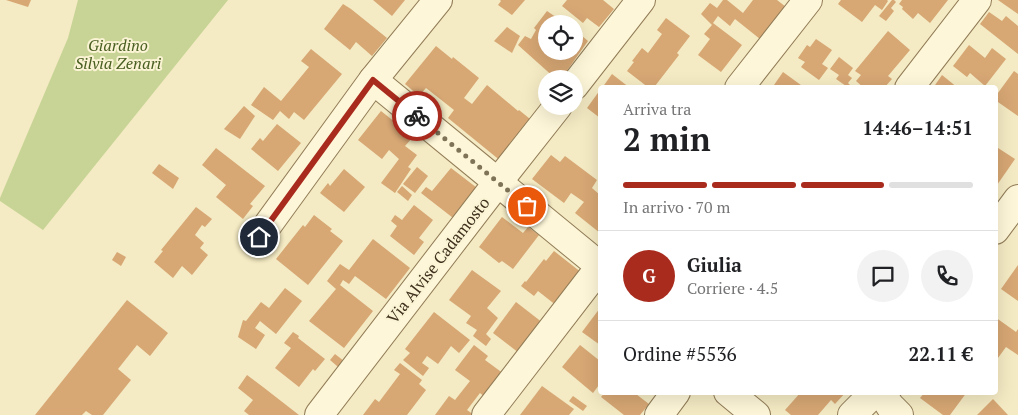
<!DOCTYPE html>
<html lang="it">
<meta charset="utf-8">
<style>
body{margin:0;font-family:"PT Serif",serif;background:#f2f2f2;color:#202124;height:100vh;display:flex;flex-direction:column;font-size:19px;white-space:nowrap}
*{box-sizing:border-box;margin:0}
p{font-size:16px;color:#757577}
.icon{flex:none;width:28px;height:28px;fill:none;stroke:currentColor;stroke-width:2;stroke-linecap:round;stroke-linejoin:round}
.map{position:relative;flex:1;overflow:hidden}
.drawer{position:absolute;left:598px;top:85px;width:400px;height:310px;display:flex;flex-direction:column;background:#fff;border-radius:5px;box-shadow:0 5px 20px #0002}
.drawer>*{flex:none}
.tools{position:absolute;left:538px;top:15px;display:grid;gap:10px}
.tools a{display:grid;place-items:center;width:45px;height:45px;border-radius:50%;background:#fff;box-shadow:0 5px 20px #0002;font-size:25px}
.pin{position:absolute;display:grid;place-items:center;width:42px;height:42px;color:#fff;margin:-21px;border:2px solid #fff;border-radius:50%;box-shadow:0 1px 5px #0007}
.courier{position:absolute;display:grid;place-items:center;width:50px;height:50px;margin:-25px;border:4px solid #a92b1e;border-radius:50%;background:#fff;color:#222;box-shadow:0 1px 6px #0007}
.summary em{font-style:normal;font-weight:600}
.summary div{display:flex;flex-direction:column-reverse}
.summary{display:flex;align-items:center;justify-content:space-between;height:85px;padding:0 25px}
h1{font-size:32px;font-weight:600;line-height:38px}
.bar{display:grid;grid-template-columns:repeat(4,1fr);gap:8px 5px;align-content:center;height:60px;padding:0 25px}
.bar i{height:6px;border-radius:4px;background:#e0e0e0}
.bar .on{background:#a92b1e}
.bar p{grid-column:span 4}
.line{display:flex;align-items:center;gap:12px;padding:0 25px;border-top:1px solid #e0e0e0}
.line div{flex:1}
.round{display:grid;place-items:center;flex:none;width:52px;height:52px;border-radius:26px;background:#f2f2f2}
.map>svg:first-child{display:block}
</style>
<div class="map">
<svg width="1018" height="415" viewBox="0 0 1018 415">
<rect width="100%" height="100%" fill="#f4eac3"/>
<path fill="#c7d495" d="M78 0H228L43 230 0 201V198L68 38Z"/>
<g fill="#d7a774">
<path d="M6 0H31L28 7Z"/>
<path d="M373 0H405L392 16Z"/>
<path d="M500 0H525L512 15 498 5 501 1Z"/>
<path d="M567 0H603L614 9 599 27 587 18 583 23 562 6Z"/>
<path d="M723 0H727L743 13 753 0H777L786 7 760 39 735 19 730 26 718 16 713 23 742 45 721 72 698 55 710 39 704 34 712 25 701 14 710 3 717 8Z"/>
<path d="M841 0H887L888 1 882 10 875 5 862 22 838 4Z"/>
<path d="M892 0H894L896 2 891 8 894 11 886 21 879 16Z"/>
<path d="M902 0H948L930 23 918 13 913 19 902 9 903 7 899 4Z"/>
<path d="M998 0H1018V14Z"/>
<path d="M343 4 351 9 387 38 372 56 356 42 350 50 324 29Z"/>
<path d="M547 11 566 24H546V51H574V29L588 41 561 79H556L518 45 525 36 531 39 536 30 534 28Z"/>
<path d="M989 12 1002 21 1006 16 1018 26V54L980 24Z"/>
<path d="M666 18 690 36 677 53 679 55 655 86 654 85 652 88H649L627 71 634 62 632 61 642 48 648 53 662 34 657 30Z"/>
<path d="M507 27 520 36 512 53 494 41Z"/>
<path d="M888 31 910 50 888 76 892 79 884 88H864L856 81 861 75 855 71Z"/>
<path d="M816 39 832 50 822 64 828 68 819 80 801 67 805 62 798 58 807 45 810 47Z"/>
<path d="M969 45 985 58 992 48 1006 59 985 86 970 73 967 77 953 66Z"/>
<path d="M436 46 452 59 453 57 479 78 464 98 472 104 487 85 518 111 519 110 535 123 502 162 448 118 454 110 426 88 419 96 405 84Z"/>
<path d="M311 49 342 74 304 120 294 112 289 119 280 111 273 120 251 105 264 87 281 101 309 67 301 61Z"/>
<path d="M839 57 853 68 848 75 852 78 848 83 853 88H845L846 86 836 79 839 75 830 69Z"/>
<path d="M1014 71 1018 74V116L995 100V97Z"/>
<path d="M783 72 805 88H778L774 85Z"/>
<path d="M612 74 630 88H602Z"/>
<path d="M942 75 958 88H933Z"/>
<path d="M600 90V118L587 108Z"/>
<path d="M244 106 255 116 240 139 224 129Z"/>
<path d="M381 111 405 130 413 137 405 146 417 155 408 167 411 169 395 193 381 183 399 159 389 150 382 159 358 140Z"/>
<path d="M277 124 301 143 278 171 251 149 260 138 263 141Z"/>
<path d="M995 146 1015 159 995 188Z"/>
<path d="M216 148 265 186 250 204 253 206 243 219 216 197 226 185 202 165Z"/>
<path d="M551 155 560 162 565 156 597 180 592 188 600 195V233L575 213 584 202 571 193 564 203 532 179Z"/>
<path d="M159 164 179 178 173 189 152 173Z"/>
<path d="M417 167 428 176 415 193 403 184Z"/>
<path d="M451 168 481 191 457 221 421 193 426 187 432 191Z"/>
<path d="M344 169 365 187 344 212 320 193 328 183 330 186Z"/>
<path d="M402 186 412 195 408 201 397 192Z"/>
<path d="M414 205 433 220 419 238 424 242 414 255 390 236 397 226 391 221 395 215 402 220Z"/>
<path d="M196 207 212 219 205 227 202 225 195 235 204 243 200 248 208 255 192 275 182 266 173 278 154 262 163 251 161 250Z"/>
<path d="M314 215 332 229 330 231 343 241 308 285 276 259 303 225 305 227Z"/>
<path d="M502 217 523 233 528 227 539 235 513 269 502 261 499 263 479 247Z"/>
<path d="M373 239 410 268 386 299 355 276 349 284 343 280 340 285 373 311 344 348 309 321 336 289 327 281 340 264 349 270Z"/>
<path d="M554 251 582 273 557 306 538 291 534 296 521 286 525 281 526 282 544 259 546 261Z"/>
<path d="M117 252 126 257 121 266 112 260Z"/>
<path d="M1018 265V301L1001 289Z"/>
<path d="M472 270 501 291 487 308 498 318 486 334 491 339 486 346 473 336 477 330 466 323 471 316 449 300Z"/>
<path d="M285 288 302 301 276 334 260 321 255 328 265 335 256 349 238 337 243 320 246 321 261 302 269 308Z"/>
<path d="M127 300 168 333 150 356 137 345 118 369 131 380 103 415H92L86 411 82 415H35Z"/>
<path d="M516 302 543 323 519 353 493 333Z"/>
<path d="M600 308V345L582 332Z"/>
<path d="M434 312 470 340 459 353 451 346 438 364 427 356 422 363 429 368 423 376 403 360 410 353 405 349Z"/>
<path d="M995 317 1016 332 1018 329V355L1006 347 995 362Z"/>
<path d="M293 332 299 336 298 338 325 359 315 371 313 369 299 387 275 368 291 348 284 343Z"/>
<path d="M474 345 488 356 485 360 504 374 486 398 480 393 467 410 474 415H435L449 396 455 400 470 381 455 370Z"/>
<path d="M580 345 600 361V386L599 385 593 393 562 367Z"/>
<path d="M335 354 349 365 344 372 330 360Z"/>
<path d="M400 363 422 380 419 384 426 390 407 415H363L375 399 379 402 400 374 394 370Z"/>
<path d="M247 375 263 387 299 415H249L244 411 253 400 238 388Z"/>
<path d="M542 386 574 409 569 415H520Z"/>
<path d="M605 392H637L636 394 649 404 640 415H624L601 397Z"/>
<path d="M801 392H824L825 394 827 392H846L835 404 831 400 818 415H791L785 410Z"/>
<path d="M925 392H967L950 415H943L920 398Z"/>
<path d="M573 396 587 406 583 411 569 401Z"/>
<path d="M993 399 1008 415H977Z"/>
</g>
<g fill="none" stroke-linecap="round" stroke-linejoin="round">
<g stroke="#917c57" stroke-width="30">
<g id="street">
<path d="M373 80 600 266"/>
<path d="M574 86 641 0"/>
<path d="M739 88 808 0"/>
<path d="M909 88 977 0"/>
<path d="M995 230 1018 199"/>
<path d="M259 237 373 80 438 0"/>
<path d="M728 392 756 415"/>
<path d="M881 392 890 406 899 415"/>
<path d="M319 415 498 182 558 106"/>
<path d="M486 415 600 267"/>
<path d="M659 415 676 392"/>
<path d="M852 415 875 392"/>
</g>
</g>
<use href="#street" stroke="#fdf6d8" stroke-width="28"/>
</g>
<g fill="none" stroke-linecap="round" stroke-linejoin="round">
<path stroke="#7e7257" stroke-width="5" stroke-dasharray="0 9" d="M417 116 527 206"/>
<path stroke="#a92b1e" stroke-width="6" d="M259 237 373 80 417 116"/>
</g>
<g text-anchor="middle" stroke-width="4" stroke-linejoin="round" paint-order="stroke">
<g font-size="16" font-style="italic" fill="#495f21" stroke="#faf3d4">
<text x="118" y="51">Giardino<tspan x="118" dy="18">Silvia Zenari</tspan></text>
</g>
<g font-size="16" fill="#3f311d" stroke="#faf3d4">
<text transform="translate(438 260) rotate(-52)" y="6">Via Alvise Cadamosto</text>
</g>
</g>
</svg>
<div class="tools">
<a><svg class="icon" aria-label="locate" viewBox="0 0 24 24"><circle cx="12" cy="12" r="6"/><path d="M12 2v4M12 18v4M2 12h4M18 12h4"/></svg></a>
<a><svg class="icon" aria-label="layers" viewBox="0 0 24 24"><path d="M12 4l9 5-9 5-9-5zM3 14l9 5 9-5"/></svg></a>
</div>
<div class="pin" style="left:527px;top:206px;background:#ea580c"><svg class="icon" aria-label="bag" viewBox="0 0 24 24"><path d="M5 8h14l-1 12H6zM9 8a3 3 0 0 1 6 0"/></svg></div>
<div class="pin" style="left:259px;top:237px;background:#1f2937"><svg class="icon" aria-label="home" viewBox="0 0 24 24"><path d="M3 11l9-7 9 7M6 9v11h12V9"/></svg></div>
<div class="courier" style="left:417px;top:116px"><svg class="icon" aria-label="bike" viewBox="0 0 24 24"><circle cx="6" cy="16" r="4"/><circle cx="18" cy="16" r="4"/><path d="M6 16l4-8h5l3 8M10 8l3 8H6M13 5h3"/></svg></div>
<section class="drawer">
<div class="summary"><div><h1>2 min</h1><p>Arriva tra</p></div><em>14:46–14:51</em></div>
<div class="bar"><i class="on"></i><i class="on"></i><i class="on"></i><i></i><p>In arrivo · 70 m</p></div>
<div class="line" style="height:90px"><b class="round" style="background:#a92b1e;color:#fff">G</b><div><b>Giulia</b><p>Corriere · 4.5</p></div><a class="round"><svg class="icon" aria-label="chat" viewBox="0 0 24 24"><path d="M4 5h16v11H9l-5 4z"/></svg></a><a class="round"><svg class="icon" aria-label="phone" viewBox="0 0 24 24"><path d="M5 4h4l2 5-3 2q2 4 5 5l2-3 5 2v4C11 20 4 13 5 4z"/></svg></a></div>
<div class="line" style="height:65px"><div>Ordine #5536</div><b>22.11 €</b></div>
</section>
</div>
